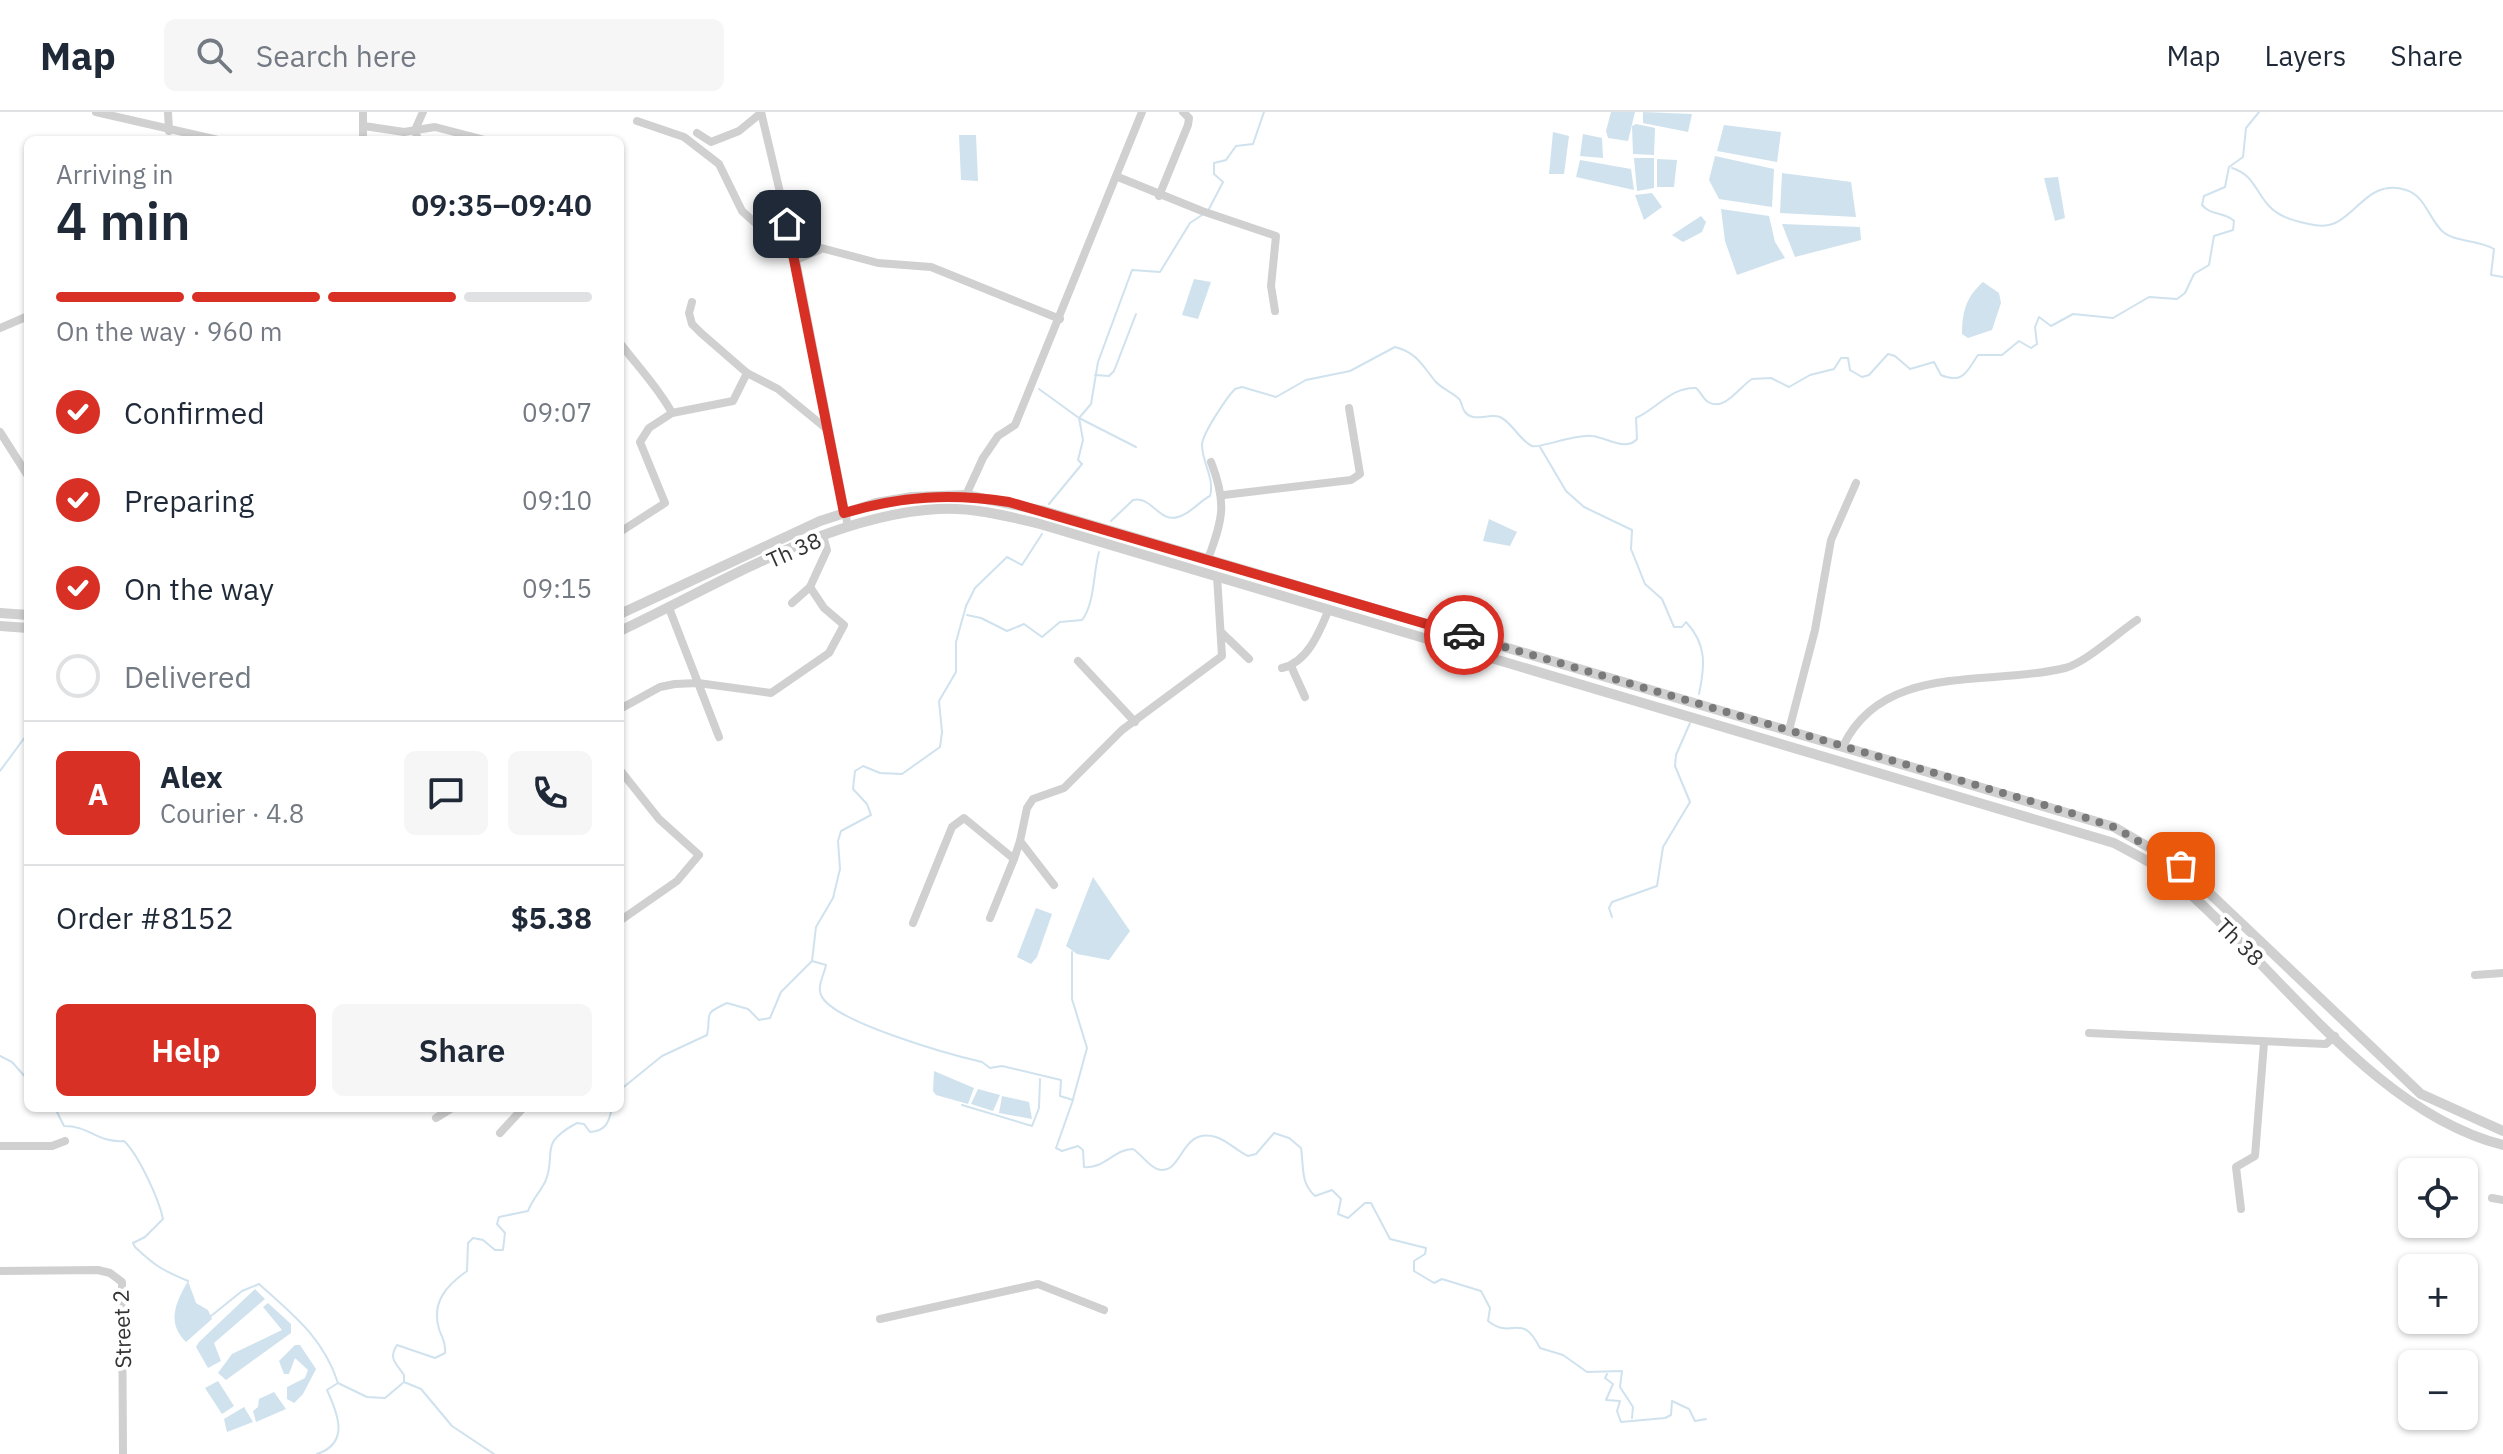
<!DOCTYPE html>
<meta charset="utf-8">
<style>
body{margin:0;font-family:"IBM Plex Sans",sans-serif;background:#f6f6f7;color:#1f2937;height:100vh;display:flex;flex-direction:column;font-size:30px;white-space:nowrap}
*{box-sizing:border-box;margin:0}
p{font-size:26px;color:#747a83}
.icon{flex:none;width:44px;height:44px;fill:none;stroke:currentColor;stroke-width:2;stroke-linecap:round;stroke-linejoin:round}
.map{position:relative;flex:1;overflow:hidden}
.details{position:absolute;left:24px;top:24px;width:600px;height:976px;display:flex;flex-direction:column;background:#fff;border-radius:12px;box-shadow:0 2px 6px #0004}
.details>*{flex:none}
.tools{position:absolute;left:2398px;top:1046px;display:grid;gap:16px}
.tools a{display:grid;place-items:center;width:80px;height:80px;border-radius:12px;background:#fff;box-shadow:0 2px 6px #0004;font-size:40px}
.pin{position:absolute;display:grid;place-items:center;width:68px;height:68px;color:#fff;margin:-34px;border-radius:16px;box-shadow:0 4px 12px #0006}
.courier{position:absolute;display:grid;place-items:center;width:80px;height:80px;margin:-40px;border:6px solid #d93025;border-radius:50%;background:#fff;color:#222;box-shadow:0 2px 10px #0007}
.overview em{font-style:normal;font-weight:600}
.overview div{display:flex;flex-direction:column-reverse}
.overview{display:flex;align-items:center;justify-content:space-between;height:136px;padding:0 32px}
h1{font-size:52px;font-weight:600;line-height:60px}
.bar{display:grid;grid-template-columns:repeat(4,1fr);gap:12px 8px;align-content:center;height:96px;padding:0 32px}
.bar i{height:10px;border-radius:6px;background:#e0e1e3}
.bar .current{background:#d93025}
.bar p{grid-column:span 4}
.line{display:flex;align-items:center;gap:20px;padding:0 32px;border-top:2px solid #e0e1e3}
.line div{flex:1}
.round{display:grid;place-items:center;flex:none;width:84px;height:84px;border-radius:12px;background:#f6f6f7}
ol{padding:0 32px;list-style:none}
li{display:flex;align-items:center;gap:24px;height:88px}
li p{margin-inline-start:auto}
li .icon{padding:8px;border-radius:50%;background:#d93025;color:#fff;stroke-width:4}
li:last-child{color:#747a83}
li i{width:44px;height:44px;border:4px solid #e0e1e3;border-radius:50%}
.primary-button{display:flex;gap:16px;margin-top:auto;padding:16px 32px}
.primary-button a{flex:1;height:92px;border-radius:12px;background:#d93025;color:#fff;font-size:32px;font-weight:600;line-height:92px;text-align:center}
.primary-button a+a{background:#f6f6f7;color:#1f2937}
header{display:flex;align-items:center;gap:48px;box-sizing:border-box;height:112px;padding:0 40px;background:#fff;border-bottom:2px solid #e0e1e3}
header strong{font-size:38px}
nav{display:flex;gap:44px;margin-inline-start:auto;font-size:28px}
.search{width:560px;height:72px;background:#f6f6f7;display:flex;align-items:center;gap:20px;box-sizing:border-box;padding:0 28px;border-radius:12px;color:#747a83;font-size:30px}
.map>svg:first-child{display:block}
</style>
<header>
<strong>Map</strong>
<div class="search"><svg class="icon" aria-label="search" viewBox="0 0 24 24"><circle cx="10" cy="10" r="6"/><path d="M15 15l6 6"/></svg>Search here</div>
<nav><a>Map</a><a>Layers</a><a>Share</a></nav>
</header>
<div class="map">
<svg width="2503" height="1342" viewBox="0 0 2503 1342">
<rect width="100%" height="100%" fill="#fff"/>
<g fill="#cfe2ee">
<path d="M1611 0H1635L1628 29 1608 26 1606 19Z"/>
<path d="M1643 0 1692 2 1688 20 1643 11Z"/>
<path d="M1636 12 1655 16 1654 43 1633 42 1632 14Z"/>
<path d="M1724 13 1781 20 1777 50 1717 39Z"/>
<path d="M1553 20 1569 24 1564 62H1549Z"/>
<path d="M1583 22 1602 26 1603 46 1580 44Z"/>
<path d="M959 23H976L978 69 961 68Z"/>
<path d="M1715 44 1774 57 1772 95 1719 87 1709 68Z"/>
<path d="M1634 46H1654V76L1637 79Z"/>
<path d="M1657 47 1677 48 1674 75H1657Z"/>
<path d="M1580 48 1631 57 1634 78 1576 65Z"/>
<path d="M1782 61 1851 70 1856 105 1780 101Z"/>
<path d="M2058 65 2065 106 2055 109 2044 66Z"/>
<path d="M1652 81 1662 95 1644 108 1635 83Z"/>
<path d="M1721 97 1769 104 1775 130 1785 146 1737 163 1725 129Z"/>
<path d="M1701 104 1706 110 1702 120 1683 130 1672 123Z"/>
<path d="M1782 112 1860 115 1861 128 1795 145Z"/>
<path d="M1194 167 1211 170 1198 207 1182 203Z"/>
<path d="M1983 170 1999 181 2001 191 1992 218 1968 226 1962 222C1962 200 1966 185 1983 170Z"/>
<path d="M1489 407 1517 420 1510 434 1483 429Z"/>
<path d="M1093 765 1130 819 1109 848 1077 842 1066 834Z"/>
<path d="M1036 796 1052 802 1037 845 1031 852 1017 845Z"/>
<path d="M934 959 974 976 968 992 936 983 933 979Z"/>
<path d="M978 977 1000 983 993 999 971 992Z"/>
<path d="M1002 984 1029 990 1032 1007 999 1001Z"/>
<path d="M188 1169 196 1191 208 1198 212 1207 186 1230C166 1210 176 1190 188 1169Z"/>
<path d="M255 1177 265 1187 214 1231 221 1249 208 1256 196 1235 199 1230Z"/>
<path d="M268 1191 291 1212V1221L226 1268 218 1261 232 1242 282 1218 263 1195Z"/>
<path d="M295 1233H300L316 1257 303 1282 294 1291 287 1287V1275L305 1266 308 1258 295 1246 289 1262H284L279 1249Z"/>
<path d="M218 1269 234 1294 222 1302 205 1276Z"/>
<path d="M274 1280 286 1297 256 1310 253 1299 258 1295 259 1287Z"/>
<path d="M244 1295 253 1310 227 1320 224 1307Z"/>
</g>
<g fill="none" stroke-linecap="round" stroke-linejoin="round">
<g stroke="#cfe2ee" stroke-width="2">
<path d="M2232 56C2254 63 2255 79 2269 94 2280 106 2298 110 2314 113 2354 121 2361 64 2406 78 2424 83 2429 106 2442 119 2455 131 2478 127 2494 137L2491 163 2503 165"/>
<path d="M1209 97 1223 70 1214 62V51L1226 48 1236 34 1253 32 1264 0"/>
<path d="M1095 263 1109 264 1114 259 1136 202"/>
<path d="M1039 277 1079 306 1136 335"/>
<path d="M1540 335 1566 379 1584 395 1632 418 1631 437 1645 472 1662 487 1674 515H1682L1686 510C1707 532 1705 554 1699 582"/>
<path d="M1049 392 1082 352 1078 348 1083 328 1079 306 1091 292 1098 250 1132 158 1160 160 1190 111 1202 103"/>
<path d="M1111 409 1133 388C1151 383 1159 411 1178 405 1192 401 1198 390 1210 384 1215 367 1202 350 1202 333 1202 322 1227 285 1235 277L1242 275 1276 285 1306 268 1350 259 1395 235C1416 240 1423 254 1435 269 1442 277 1454 281 1460 288 1461 290 1463 298 1465 300 1474 311 1488 301 1500 305 1513 311 1519 328 1532 334 1539 337 1574 322 1592 324 1606 325 1626 340 1637 327L1636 306C1658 296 1671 275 1696 276 1701 280 1703 287 1708 290 1725 300 1740 274 1752 267L1771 266 1789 275 1810 263 1834 257 1841 246H1848L1850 258 1862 265 1869 263 1888 242 1895 244 1910 257 1934 250 1941 263C1964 273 1968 257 1978 243H2002L2019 229 2031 236 2037 232 2035 215 2039 205 2051 214 2073 202 2113 206 2149 185 2177 187 2185 181 2194 162 2209 153 2214 124 2233 118 2234 109C2226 100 2211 104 2202 93L2204 84 2225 75 2229 55 2243 45 2246 16 2259 0"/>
<path d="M967 503 981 506 1007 519 1024 512 1042 525 1060 510 1082 508C1095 491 1093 461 1099 440"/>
<path d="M0 659 28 621"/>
<path d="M1612 805 1609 796 1612 790 1657 774 1663 735 1690 690 1675 654 1676 643 1690 611"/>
<path d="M1072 840V887L1087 936 1073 987"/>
<path d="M812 849 826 853C824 863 817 874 821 883 832 910 952 943 982 950L990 956 1002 954 1061 968 1060 984 1073 988 1056 1036 1062 1039 1078 1034 1083 1038 1084 1055C1105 1057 1114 1037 1133 1037 1142 1043 1148 1053 1157 1057 1183 1066 1179 1014 1216 1025 1228 1029 1237 1039 1248 1044L1256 1042 1274 1021 1289 1026 1301 1036C1304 1055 1300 1070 1315 1084L1332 1078 1341 1087 1338 1102 1348 1106 1365 1091H1371L1390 1127 1426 1136 1425 1142 1414 1149V1159L1434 1171 1442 1167 1481 1179 1490 1196 1488 1209C1513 1229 1521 1198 1540 1236L1563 1243 1587 1260 1622 1259 1620 1275 1633 1295 1632 1306"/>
<path d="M0 944 12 950 28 968"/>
<path d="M620 978 662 944 707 923C712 901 701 903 727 891L748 897 759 908 770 906 781 880 812 849 816 815 833 786 840 757 838 729 841 719 871 703 867 692 853 677 855 659 863 654 880 661 902 662 940 635 942 620 939 589 956 560V530L966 494 975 476 1007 445 1022 453 1042 422"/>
<path d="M962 993 1032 1014 1039 996 1040 967"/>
<path d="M55 996 64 1014C90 1014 97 1031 124 1029 138 1042 159 1087 163 1107L145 1125 133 1131 135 1135C155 1154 162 1158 188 1169"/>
<path d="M211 1204 242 1179 259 1172C292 1202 323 1225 338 1271"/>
<path d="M1607 1262 1605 1266 1613 1272 1606 1288 1620 1289 1617 1299 1621 1310 1665 1306 1671 1303 1672 1289 1689 1297 1695 1309 1706 1307"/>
<path d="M404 1270 421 1277 452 1314 494 1342"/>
<path d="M317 1342C350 1331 338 1302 327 1278L338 1271 367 1285 385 1286 404 1270V1263C396 1251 388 1247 397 1233L435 1246 445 1241C446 1230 442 1226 439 1217 431 1190 447 1173 467 1159L468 1131 473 1126 483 1128 495 1138H503L505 1121 497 1112 499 1105 528 1099C532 1088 540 1080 545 1070 558 1041 536 1033 577 1011L584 1012 590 1020C606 1019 609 1010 612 996"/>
</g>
<g stroke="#d0d0d0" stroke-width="8">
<path d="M96 0 218 28"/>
<path d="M168 0 169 19"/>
<path d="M363 0V28"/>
<path d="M761 0 796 148 848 415"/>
<path d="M637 9 684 25 719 52 742 99 796 148 819 138"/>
<path d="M364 14 404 20 435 15 485 28"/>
<path d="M697 21 711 30 739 19 761 1"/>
<path d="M418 28 415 18 423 0"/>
<path d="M1118 65 1202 99 1276 124 1271 174 1275 199"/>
<path d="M1159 84 1188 13 1189 6 1183 0"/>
<path d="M791 128 878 151 931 155 1060 207"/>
<path d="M692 190 689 201 692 212 701 221 747 261 778 277 828 318"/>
<path d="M0 216 28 204"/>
<path d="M620 231C638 255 658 275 672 301L649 316 640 330 665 391 620 420"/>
<path d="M672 301 733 289 747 261"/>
<path d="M0 320 28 364"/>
<path d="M966 383 983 346 998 324 1015 313 1142 0"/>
<path d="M1224 383 1351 368 1360 362 1349 296"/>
<path d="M1208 447C1223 407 1227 391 1211 350"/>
<path d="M810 475 827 438 823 424"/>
<path d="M669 496 719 625"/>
<path d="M1221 520 1249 547"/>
<path d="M1078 549 1135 610"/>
<path d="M1291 554 1305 585"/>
<path d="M1282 556C1308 550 1320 519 1329 497"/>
<path d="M620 597 660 575 675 572 698 571 771 581 829 541 844 513 824 496 810 475 792 491"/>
<path d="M1789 618 1815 518 1831 428 1856 371"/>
<path d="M1843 634C1884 549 1990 575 2065 556 2085 551 2119 520 2137 508"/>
<path d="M620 658 659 707 699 743 677 769 621 808"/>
<path d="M1054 773 1020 729 1027 696 1033 687 1064 676 1122 618 1222 544 1217 464"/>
<path d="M990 806 1014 747"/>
<path d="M913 811 952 715 964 706 1014 747 1020 729"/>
<path d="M2475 863 2503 861"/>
<path d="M2089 921 2326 932 2335 924"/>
<path d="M436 1006 452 996"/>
<path d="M500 1021 523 996"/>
<path d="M0 1034H52L65 1029"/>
<path d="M2492 1086 2503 1088"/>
<path d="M2241 1097 2236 1055 2255 1044 2264 931"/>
<path d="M0 1159 98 1158 110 1161 122 1170 123 1342"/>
<path d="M880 1207 1038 1172 1104 1198"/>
</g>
<g stroke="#d0d0d0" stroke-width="10">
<path d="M0 501 28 503"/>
<path d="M620 502 820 409 876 391 912 385 966 383 1044 399 2114 715 2181 754 2421 982 2503 1019"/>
<path d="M0 514 28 516"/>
<path d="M620 519C718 473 829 403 938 397 973 395 1007 404 1040 412L2114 731C2132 741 2152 750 2167 762 2272 847 2369 999 2503 1033"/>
</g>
</g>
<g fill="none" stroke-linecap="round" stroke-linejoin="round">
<path stroke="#7a7a7a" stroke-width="8" stroke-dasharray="0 14.4" d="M1464 523 2068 700 2114 715 2181 754"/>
<path stroke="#d93025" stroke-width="10" d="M787 112 844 401C901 384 951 381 1009 390L1464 523"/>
</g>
<g text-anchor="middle" stroke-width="8" stroke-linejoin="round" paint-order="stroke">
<g font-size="22" fill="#333" stroke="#fff">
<text transform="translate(794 438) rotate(-24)" y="8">Th 38</text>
<text transform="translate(2240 830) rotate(45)" y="8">Th 38</text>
<text transform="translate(122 1217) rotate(-92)" y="8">Street 2</text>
</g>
</g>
</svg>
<div class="tools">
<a><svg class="icon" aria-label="locate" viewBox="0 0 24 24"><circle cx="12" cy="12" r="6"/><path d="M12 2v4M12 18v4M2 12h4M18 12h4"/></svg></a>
<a>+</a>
<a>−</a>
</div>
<div class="pin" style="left:2181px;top:754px;background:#ea580c"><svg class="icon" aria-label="bag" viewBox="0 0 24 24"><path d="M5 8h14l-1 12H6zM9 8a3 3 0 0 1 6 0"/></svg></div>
<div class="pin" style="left:787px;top:112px;background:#1f2937"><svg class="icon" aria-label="home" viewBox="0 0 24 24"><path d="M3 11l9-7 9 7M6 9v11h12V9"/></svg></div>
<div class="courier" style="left:1464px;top:523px"><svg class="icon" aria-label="car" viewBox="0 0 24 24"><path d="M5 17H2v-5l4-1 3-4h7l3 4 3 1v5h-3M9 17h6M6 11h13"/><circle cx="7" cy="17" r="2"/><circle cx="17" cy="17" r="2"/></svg></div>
<section class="details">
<div class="overview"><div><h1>4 min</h1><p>Arriving in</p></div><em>09:35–09:40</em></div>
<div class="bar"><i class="current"></i><i class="current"></i><i class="current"></i><i></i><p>On the way · 960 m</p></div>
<ol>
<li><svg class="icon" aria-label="check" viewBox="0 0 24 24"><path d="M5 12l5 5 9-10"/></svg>Confirmed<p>09:07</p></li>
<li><svg class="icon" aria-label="check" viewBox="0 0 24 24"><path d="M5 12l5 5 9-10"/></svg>Preparing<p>09:10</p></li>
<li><svg class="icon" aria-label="check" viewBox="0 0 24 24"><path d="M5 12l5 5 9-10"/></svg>On the way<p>09:15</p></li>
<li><i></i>Delivered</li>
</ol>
<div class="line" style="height:144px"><b class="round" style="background:#d93025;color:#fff">A</b><div><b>Alex</b><p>Courier · 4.8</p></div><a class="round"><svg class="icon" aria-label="chat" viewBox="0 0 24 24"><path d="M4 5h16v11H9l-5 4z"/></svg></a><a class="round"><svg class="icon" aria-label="phone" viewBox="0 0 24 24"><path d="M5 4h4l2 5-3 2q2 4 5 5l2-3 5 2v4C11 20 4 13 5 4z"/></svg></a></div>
<div class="line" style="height:104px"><div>Order #8152</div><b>$5.38</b></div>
<div class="primary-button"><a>Help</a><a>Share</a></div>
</section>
</div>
